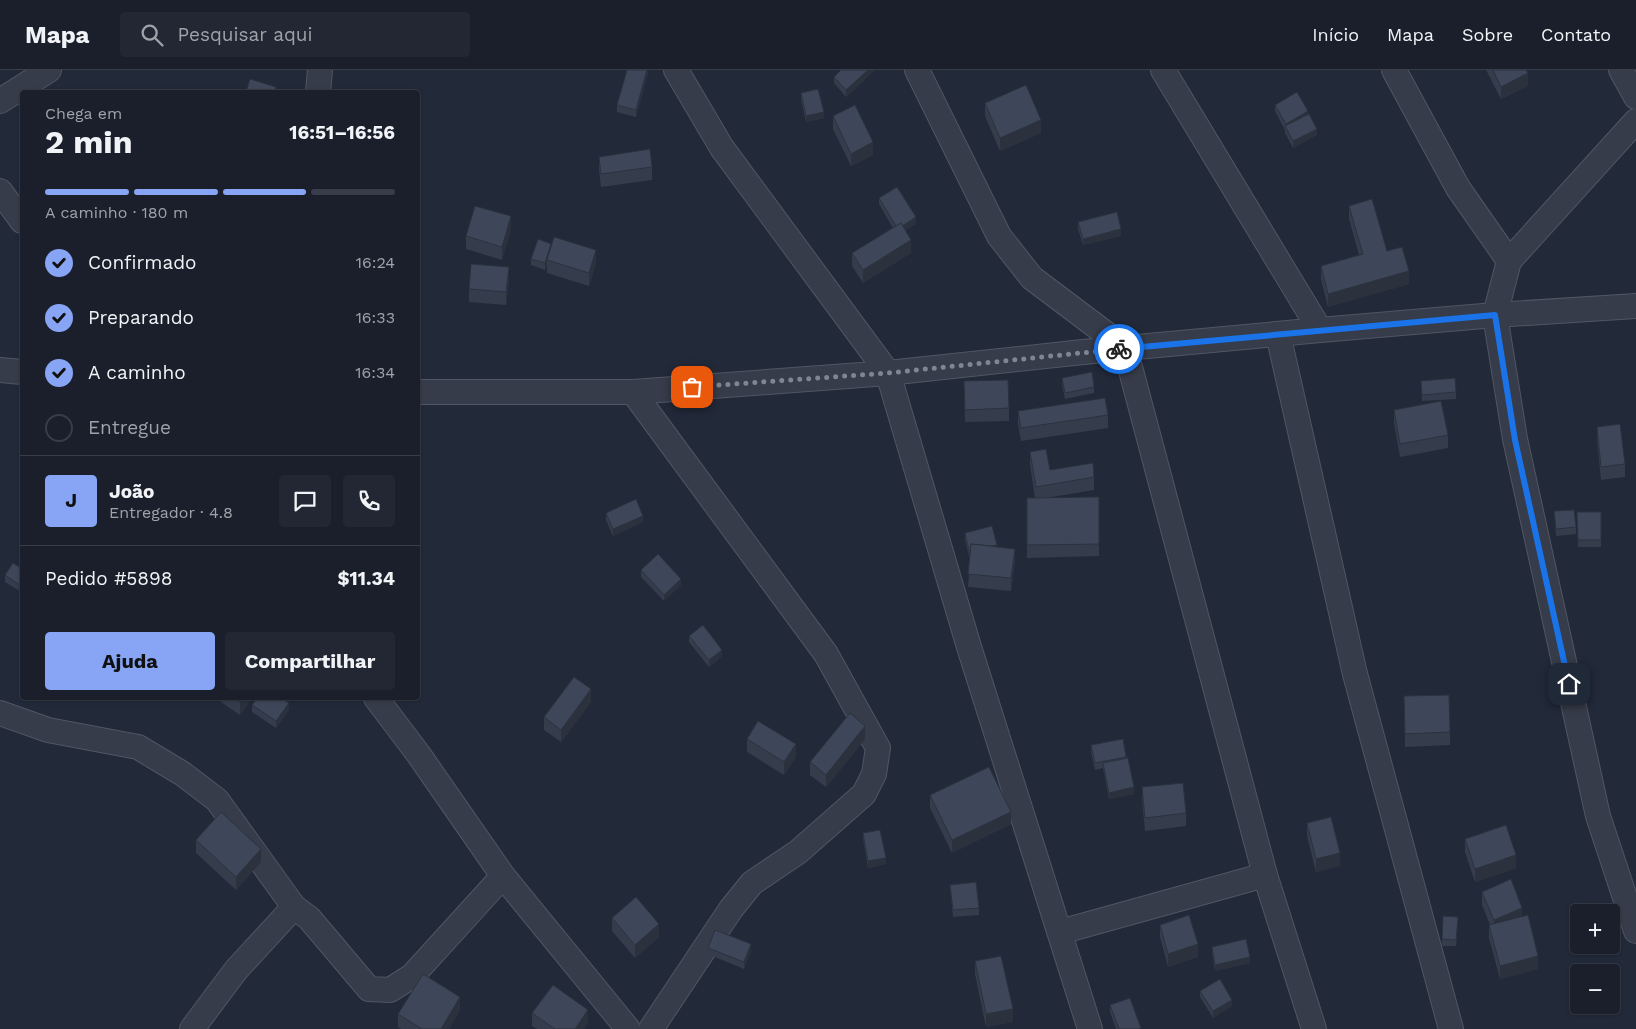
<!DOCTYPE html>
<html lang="pt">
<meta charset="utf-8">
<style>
body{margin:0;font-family:"Work Sans",sans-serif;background:#232733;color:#f1f3f6;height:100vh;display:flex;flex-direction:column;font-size:19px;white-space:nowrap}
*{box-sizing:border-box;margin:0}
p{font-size:16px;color:#9fa2a9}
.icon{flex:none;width:28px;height:28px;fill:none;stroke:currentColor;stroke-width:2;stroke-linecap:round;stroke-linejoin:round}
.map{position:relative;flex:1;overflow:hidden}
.drawer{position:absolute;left:20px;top:20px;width:400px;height:610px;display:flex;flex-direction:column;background:#1a1f2b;border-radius:5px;box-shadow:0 1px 4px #0004,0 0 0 1px #383d47}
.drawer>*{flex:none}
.controls{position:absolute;left:1570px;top:834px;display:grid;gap:10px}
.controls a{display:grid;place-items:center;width:50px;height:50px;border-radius:5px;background:#1a1f2b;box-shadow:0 1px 4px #0004,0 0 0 1px #383d47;font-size:25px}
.pin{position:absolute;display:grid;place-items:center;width:42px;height:42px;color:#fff;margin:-21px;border-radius:10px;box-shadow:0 2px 8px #0006}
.courier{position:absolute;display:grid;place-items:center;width:50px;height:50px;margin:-25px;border:4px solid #1a73e8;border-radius:50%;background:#fff;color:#222;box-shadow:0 1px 6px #0007}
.overview em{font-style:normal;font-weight:700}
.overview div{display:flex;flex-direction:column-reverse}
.overview{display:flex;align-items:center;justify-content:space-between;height:85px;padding:0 25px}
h1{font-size:32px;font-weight:700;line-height:38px}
.bar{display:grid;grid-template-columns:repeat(4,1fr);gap:8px 5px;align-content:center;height:60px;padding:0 25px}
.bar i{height:6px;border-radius:4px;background:#383d47}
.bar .current{background:#87a5f4}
.bar p{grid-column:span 4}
.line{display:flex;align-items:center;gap:12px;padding:0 25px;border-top:1px solid #383d47}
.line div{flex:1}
.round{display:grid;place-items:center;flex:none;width:52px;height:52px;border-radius:5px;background:#232733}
ol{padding:0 25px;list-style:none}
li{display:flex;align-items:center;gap:15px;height:55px}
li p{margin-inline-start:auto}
li .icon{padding:5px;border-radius:50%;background:#87a5f4;color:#111;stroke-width:4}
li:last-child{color:#9fa2a9}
li i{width:28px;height:28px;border:2px solid #383d47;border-radius:50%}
.button{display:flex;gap:10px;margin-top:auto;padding:10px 25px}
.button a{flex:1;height:58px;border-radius:5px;background:#87a5f4;color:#111;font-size:20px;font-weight:700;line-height:58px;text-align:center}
.button a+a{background:#232733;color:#f1f3f6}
header{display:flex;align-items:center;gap:30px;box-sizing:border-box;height:70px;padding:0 25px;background:#1a1f2b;border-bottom:1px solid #383d47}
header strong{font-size:24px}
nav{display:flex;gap:28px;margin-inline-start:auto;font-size:18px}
.search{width:350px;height:45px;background:#232733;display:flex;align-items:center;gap:12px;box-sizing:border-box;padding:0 18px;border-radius:5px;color:#9fa2a9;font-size:19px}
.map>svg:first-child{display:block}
</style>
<header>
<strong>Mapa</strong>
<div class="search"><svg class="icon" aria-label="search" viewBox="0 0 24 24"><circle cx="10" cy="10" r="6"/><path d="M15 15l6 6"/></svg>Pesquisar aqui</div>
<nav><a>Início</a><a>Mapa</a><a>Sobre</a><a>Contato</a></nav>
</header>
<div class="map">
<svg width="1636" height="959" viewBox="0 0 1636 959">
<rect width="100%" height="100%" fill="#222939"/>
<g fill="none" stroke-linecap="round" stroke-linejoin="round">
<g stroke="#515664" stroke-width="26">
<g id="minor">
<path d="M676 0 722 78 888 303 969 577 1090 959"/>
<path d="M917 0 999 166 1032 208 1125 278 1265 805 1314 959"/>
<path d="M1163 0 1320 260"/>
<path d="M1394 0 1458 118 1509 191"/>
<path d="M1621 0 1636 27"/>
<path d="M318 22 320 0"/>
<path d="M0 31 49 0"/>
<path d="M1636 51 1509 191 1495 245 1515 369 1598 746 1636 861"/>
<path d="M0 121 22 151"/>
<path d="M1278 264 1355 604 1451 959"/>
<path d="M0 300 22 302"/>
<path d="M418 322H633L888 303 1083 282 1320 260 1495 245 1636 236"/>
<path d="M633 322 826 584 878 678 874 704 864 724 798 782 752 813 731 839 651 959"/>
<path d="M376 628 419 685 503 806 628 959"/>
<path d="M0 643 48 660 138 677 183 704 217 730 294 837 309 848 369 919 390 920 412 906 503 806"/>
<path d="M1060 862 1265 805"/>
<path d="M192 959 236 900 294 837"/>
</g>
</g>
<use href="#minor" stroke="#363c49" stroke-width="24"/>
</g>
<g fill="#353d4d">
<path d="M648 0V3L636 47 617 42V35Z"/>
<path d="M875 0 846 27 834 13V7Z"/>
<path d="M1486 0H1526L1528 16 1501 29Z"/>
<path d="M801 23 824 48 806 52 801 30Z"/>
<path d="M985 33 1041 63 1000 81 985 46Z"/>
<path d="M1275 35 1308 44 1317 65 1293 78 1285 63V60L1275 41Z"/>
<path d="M833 46 873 85 851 96 833 59Z"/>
<path d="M599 87 652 97V110L601 117 599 100Z"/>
<path d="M879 128 916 154 905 160 911 183 863 213 852 196V183L893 158 879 134Z"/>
<path d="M1349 136 1387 181 1409 214 1328 237 1321 209V196L1359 185 1349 149Z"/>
<path d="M1078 152 1121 166 1083 175 1078 159Z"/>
<path d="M511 159 502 190 466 179V166Z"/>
<path d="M551 177 596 193 589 216 547 203V194L545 200 531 195V189Z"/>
<path d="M509 210 506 235 469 232V219Z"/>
<path d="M1062 308 1094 317V323L1065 329 1062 315Z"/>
<path d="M964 311 1009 338V351L965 352Z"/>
<path d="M1421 311 1456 322V329L1422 331Z"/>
<path d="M1394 340 1448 365V378L1400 387 1394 353Z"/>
<path d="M1018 341 1108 345V358L1021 371 1018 354Z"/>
<path d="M1597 357 1625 394V407L1601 410 1597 369Z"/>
<path d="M1030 382 1050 400 1094 407V420L1046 428 1099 427V486L1027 488V428H1035L1030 395Z"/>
<path d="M1554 441 1576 457V464L1556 466Z"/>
<path d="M1577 442H1601V477H1578Z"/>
<path d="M606 443 643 452 613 466 606 450Z"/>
<path d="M965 463 997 477 1015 491 1011 521 968 517 970 490 965 470Z"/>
<path d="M22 499 21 522 5 512V505Z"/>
<path d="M641 500 681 515 664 531 641 507Z"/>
<path d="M689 566 722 586 709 597 689 572Z"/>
<path d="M1404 626 1450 662V675L1405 677Z"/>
<path d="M215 628H252L240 645Z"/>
<path d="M591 632 561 672 544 660V647Z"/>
<path d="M252 635 289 640 276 658 252 642Z"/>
<path d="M747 669 796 687 784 705 747 682Z"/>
<path d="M865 669 826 717 810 705V692Z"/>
<path d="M1123 669 1134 724 1109 729 1103 698 1095 700 1091 682V675Z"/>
<path d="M1142 717 1186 743V756L1145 761 1142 730Z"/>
<path d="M930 725 1011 754 952 783 930 738Z"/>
<path d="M1307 753 1340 796 1316 802 1307 766Z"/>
<path d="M863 763 886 794 868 798 863 769Z"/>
<path d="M1465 769 1516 798 1475 812 1465 782Z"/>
<path d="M196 770 261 792 236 820 196 783Z"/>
<path d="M950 815 979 838V845L953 847Z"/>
<path d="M1482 822 1522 846 1538 899 1500 909 1489 868V855H1490L1482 835Z"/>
<path d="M612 848 659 867 635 888 612 861Z"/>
<path d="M1458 853 1456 876H1442V869Z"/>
<path d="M1160 855 1198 887 1168 897 1160 867Z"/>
<path d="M1212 877 1250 893 1215 901 1212 883Z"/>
<path d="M708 878 751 880 744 899 708 884Z"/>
<path d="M975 891 1013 952 986 957 975 904Z"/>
<path d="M1200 921 1232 936 1213 948 1200 927Z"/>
<path d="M1110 935 1141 959H1116L1110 942Z"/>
<path d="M460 940 449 959H401L398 957V944Z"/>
<path d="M532 943 588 953 584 959H537L532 956Z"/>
</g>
<g fill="#2b323e">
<path d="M647 0H648V3L636 47V40Z"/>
<path d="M868 0H875L846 27V20Z"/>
<path d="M1528 3V16L1501 29V17Z"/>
<path d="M1308 41V47L1286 57V54Z"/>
<path d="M824 42V48L806 52V46Z"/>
<path d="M1041 50V63L1000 81V68Z"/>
<path d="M1317 59V65L1293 78V71Z"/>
<path d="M873 72V85L851 96V84Z"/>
<path d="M511 146V159L502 190V177Z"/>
<path d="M916 147V154L897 165V159Z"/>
<path d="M1121 159V166L1083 175V169Z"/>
<path d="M911 170V183L863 213V200Z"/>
<path d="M551 174V180L547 190V194L545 200V193Z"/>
<path d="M596 180V193L589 216V203Z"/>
<path d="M509 197V210L506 235V222Z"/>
<path d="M1409 201V214L1328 237V224Z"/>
<path d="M643 446V452L613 466V459Z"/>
<path d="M1015 479V491L1011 521V508Z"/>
<path d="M681 509V515L664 531V525Z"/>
<path d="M722 580V586L709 597V590Z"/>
<path d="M591 619V632L561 672V660Z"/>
<path d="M243 628H252L240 645V632Z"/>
<path d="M289 633V640L276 658V651Z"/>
<path d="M865 656V669L826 717V705Z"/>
<path d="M796 674V687L784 705V692Z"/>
<path d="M1134 717V724L1109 729V723Z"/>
<path d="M1011 742V754L952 783V770Z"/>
<path d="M261 779V792L236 820V807Z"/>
<path d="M1340 783V796L1316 802V789Z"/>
<path d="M1516 785V798L1475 812V799Z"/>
<path d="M886 788V794L868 798V791Z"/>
<path d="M1522 838V850L1494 863V850Z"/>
<path d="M659 854V867L635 888V875Z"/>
<path d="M751 874V880L744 899V892Z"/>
<path d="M1198 874V887L1168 897V884Z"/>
<path d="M1538 886V899L1500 909V896Z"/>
<path d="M1250 887V893L1215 901V895Z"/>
<path d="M460 927V940L449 959H441Z"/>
<path d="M1232 930V936L1213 948V941Z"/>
<path d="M1013 939V952L986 957V944Z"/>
<path d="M588 940V953L584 959H575Z"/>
</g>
<g fill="#3e4759" stroke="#2b323e">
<path d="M627 0H647L636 40 617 35Z"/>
<path d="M841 0H868L846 20 834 7Z"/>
<path d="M1493 0H1526L1528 3 1501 17Z"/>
<path d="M250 9 276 17 275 22H246Z"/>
<path d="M1026 15 1041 50 1000 68 985 33Z"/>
<path d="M818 19 824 42 806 46 801 23Z"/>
<path d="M1297 22 1308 41 1286 54 1275 35Z"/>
<path d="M855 35 873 72 851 84 833 46Z"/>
<path d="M1309 44 1317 59 1293 71 1285 56Z"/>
<path d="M650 79 652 97 601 104 599 87Z"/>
<path d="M897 117 916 147 902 156 901 153 896 156 879 128Z"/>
<path d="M1372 129 1387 181 1402 177 1409 201 1328 224 1321 196 1363 184 1349 136Z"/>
<path d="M475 136 511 146 502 177 466 166Z"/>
<path d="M1117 142 1121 159 1083 169 1078 152Z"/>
<path d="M901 153 911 170 863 200 852 183Z"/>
<path d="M554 167 596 180 589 203 547 190Z"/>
<path d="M538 169 551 174 545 193 531 189Z"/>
<path d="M471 194 509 197 506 222 469 219Z"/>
<path d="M1092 302 1094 317 1065 323 1062 308Z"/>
<path d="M1455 308 1456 322 1422 325 1421 311Z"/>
<path d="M1008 310 1009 338 965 340 964 311Z"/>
<path d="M1105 328 1108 345 1021 358 1018 341Z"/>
<path d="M1441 331 1448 365 1400 374 1394 340Z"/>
<path d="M1620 354 1625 394 1601 397 1597 357Z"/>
<path d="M1046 379 1050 400 1093 393 1094 407 1036 417 1030 382Z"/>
<path d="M1099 427V474L1027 475V428Z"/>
<path d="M636 429 643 446 613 459 606 443Z"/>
<path d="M1574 440 1576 457 1556 459 1554 441Z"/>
<path d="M1577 442H1601V470H1578Z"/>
<path d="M992 456 997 475 991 476 971 474 970 485 965 463Z"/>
<path d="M971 474 1015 479 1011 508 968 504Z"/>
<path d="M658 484 681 509 664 525 641 500Z"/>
<path d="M13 493 22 499V514L21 516 5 505Z"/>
<path d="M703 555 722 580 709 590 689 566Z"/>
<path d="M574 607 591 619 561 660 544 647Z"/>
<path d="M1449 625 1450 662 1405 664 1404 626Z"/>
<path d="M234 628H243L240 632Z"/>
<path d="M257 628H281L289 633 276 651 252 635Z"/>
<path d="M850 643 865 656 826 705 810 692Z"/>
<path d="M758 651 796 674 784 692 747 669Z"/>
<path d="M1123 669 1126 687 1095 693 1091 675Z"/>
<path d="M1128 688 1134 717 1109 723 1103 693Z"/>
<path d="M989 697 1011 742 952 770 930 725Z"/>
<path d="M1183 713 1186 743 1145 748 1142 717Z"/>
<path d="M221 742 261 779 236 807 196 770Z"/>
<path d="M1331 747 1340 783 1316 789 1307 753Z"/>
<path d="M1506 755 1516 785 1475 799 1465 769Z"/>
<path d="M880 760 886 788 868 791 863 763Z"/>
<path d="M1511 809 1522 838 1494 850 1482 822Z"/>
<path d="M976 812 979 838 953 840 950 815Z"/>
<path d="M636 827 659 854 635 875 612 848Z"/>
<path d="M1189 845 1198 874 1168 884 1160 855Z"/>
<path d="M1528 845 1538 886 1500 896 1489 855Z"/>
<path d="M1443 846 1458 847 1456 870 1442 869Z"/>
<path d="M715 860 751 874 744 892 708 878Z"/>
<path d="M1246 869 1250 887 1215 895 1212 877Z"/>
<path d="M1001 886 1013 939 986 944 975 891Z"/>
<path d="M423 904 460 927 441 959H422L398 944Z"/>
<path d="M1220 909 1232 930 1213 941 1200 921Z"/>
<path d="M553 915 588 940 575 959H555L532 943Z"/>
<path d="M1130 928 1141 958 1138 959H1119L1110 935Z"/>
</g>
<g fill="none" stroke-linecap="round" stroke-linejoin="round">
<path stroke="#7f8594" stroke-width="5" stroke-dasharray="0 9" d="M692 317 888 303 1119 279"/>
<path stroke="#1a73e8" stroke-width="6" d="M1119 279 1495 245 1515 370 1569 614"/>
</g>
</svg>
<div class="controls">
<a>+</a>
<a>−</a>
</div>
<div class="pin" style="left:692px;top:317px;background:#ea580c"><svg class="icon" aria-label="bag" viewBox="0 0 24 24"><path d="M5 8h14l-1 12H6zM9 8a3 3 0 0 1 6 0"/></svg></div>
<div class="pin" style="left:1569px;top:614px;background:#1f2937"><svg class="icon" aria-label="home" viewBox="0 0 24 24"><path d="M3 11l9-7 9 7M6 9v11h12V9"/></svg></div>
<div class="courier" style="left:1119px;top:279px"><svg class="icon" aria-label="bike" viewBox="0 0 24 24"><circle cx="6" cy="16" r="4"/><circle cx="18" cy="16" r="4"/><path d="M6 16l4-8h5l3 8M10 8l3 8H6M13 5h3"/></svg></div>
<section class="drawer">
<div class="overview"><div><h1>2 min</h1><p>Chega em</p></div><em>16:51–16:56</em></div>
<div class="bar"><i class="current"></i><i class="current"></i><i class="current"></i><i></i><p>A caminho · 180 m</p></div>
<ol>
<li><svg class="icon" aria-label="check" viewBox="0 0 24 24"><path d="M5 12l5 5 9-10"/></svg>Confirmado<p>16:24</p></li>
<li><svg class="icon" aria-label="check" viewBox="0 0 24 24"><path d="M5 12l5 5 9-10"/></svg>Preparando<p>16:33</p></li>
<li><svg class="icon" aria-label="check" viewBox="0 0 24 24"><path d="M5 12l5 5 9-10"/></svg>A caminho<p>16:34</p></li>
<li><i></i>Entregue</li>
</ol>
<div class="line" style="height:90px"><b class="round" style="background:#87a5f4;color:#111">J</b><div><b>João</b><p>Entregador · 4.8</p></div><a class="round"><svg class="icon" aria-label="chat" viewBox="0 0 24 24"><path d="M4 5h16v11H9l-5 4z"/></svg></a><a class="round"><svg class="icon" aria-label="phone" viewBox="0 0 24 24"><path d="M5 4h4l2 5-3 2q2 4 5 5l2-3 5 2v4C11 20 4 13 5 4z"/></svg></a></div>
<div class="line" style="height:65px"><div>Pedido #5898</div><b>$11.34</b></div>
<div class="button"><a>Ajuda</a><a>Compartilhar</a></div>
</section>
</div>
